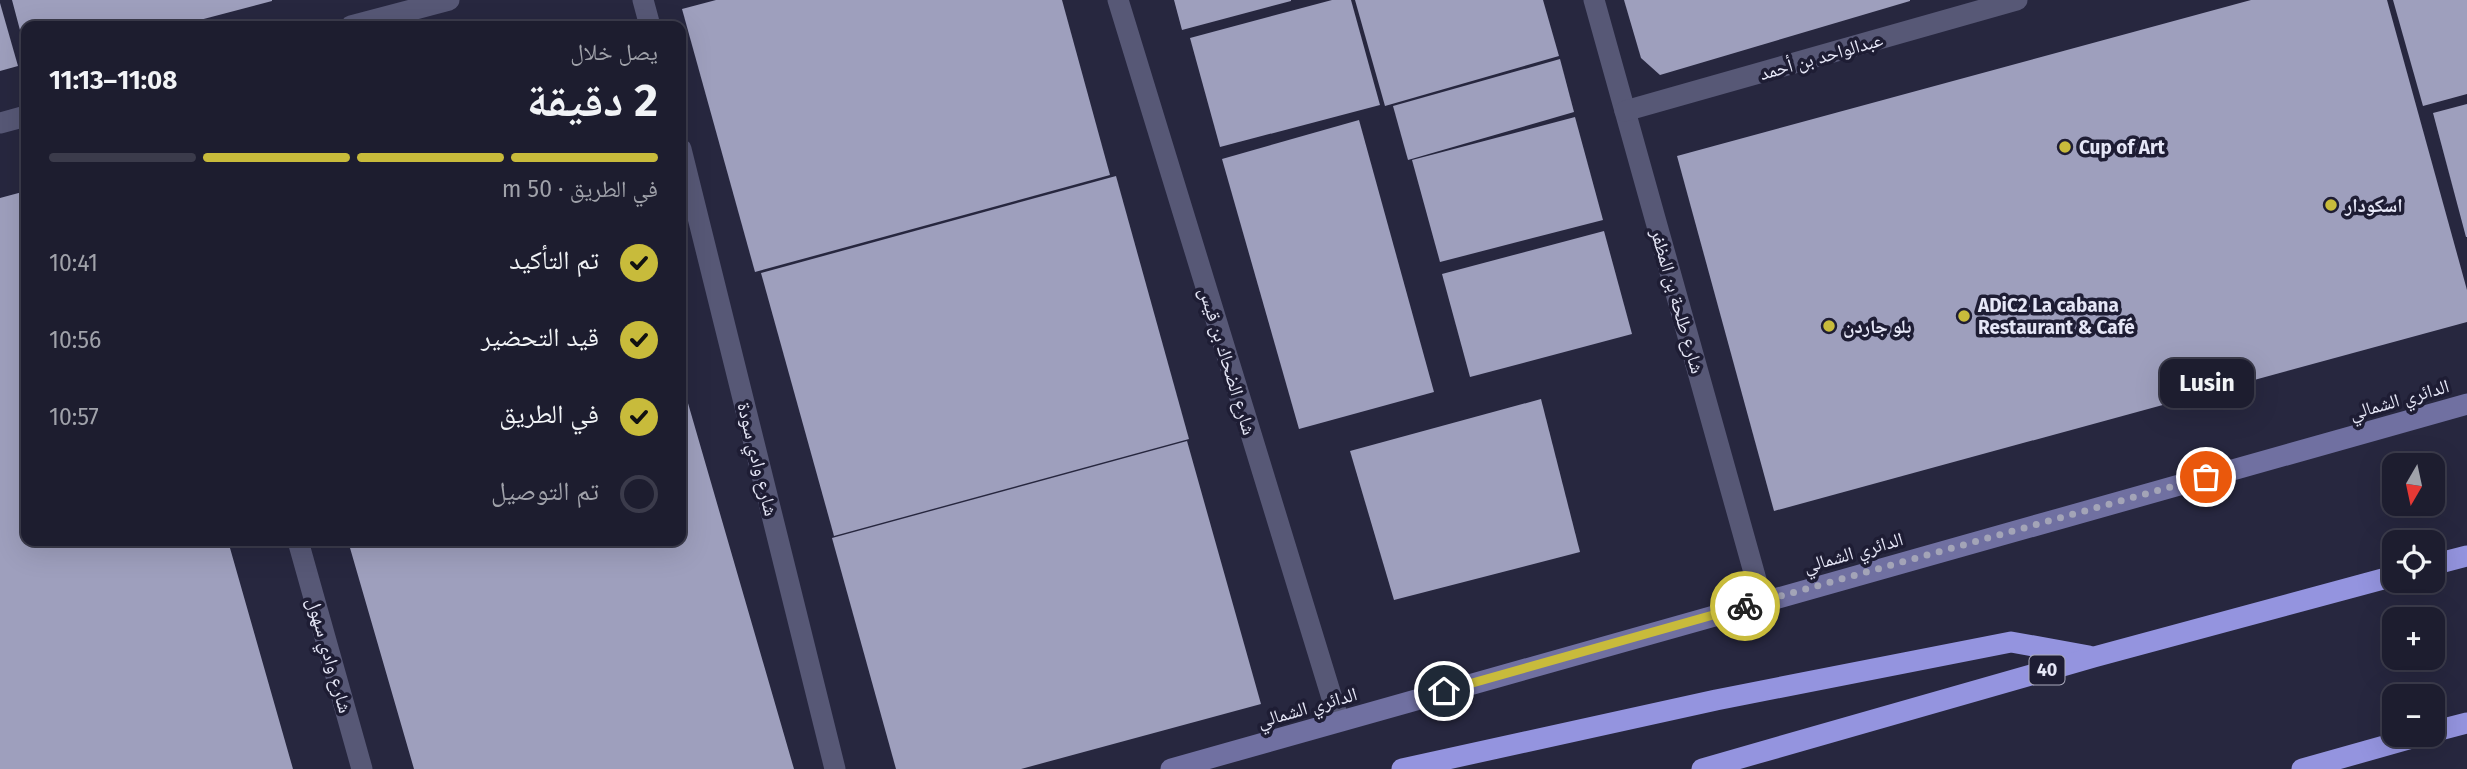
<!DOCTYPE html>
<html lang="ar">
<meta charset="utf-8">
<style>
body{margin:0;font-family:"Fira Sans","Noto Naskh Arabic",sans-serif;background:#252637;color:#f1f3f6;direction:rtl;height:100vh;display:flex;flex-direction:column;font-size:26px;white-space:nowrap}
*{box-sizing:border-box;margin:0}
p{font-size:23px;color:#a0a2aa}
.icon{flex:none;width:38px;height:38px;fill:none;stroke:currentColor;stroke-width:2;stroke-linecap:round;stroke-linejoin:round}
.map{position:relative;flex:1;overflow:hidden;direction:ltr}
.panel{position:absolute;left:21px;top:21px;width:665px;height:525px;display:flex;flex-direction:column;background:#1d1d2f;border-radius:14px;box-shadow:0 7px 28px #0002,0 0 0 2px #3b3b4b;direction:rtl}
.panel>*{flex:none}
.needle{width:46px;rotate:189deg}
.tools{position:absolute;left:2382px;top:453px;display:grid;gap:14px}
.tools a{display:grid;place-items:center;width:63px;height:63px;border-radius:14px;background:#1d1d2f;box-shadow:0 7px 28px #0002,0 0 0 2px #3b3b4b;font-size:35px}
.pin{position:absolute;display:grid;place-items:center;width:60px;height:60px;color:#fff;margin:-30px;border:4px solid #fff;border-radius:50%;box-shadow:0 2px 7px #0007}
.courier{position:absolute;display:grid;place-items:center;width:70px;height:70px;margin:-35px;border:5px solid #c8bb3b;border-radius:50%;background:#fff;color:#222;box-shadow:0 2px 9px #0007}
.bubble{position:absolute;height:49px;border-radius:14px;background:#1d1d2f;box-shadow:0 7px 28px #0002,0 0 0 2px #3b3b4b;font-size:23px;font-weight:700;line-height:49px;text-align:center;direction:rtl}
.headline em{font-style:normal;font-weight:700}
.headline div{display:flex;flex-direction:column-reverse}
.headline{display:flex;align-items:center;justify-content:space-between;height:119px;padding:0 28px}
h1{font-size:46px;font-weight:700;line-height:52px}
.bar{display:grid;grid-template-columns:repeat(4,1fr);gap:10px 7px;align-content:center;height:84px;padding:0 28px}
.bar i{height:9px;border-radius:5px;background:#3b3b4b}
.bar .active{background:#c8bb3b}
.bar p{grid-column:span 4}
ol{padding:0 28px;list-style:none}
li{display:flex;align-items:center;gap:21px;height:77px}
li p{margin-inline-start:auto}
li .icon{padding:7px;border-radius:50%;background:#c8bb3b;color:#111;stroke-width:4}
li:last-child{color:#a0a2aa}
li i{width:38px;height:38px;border:4px solid #3b3b4b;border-radius:50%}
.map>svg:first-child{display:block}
</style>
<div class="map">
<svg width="2467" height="769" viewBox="0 0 2467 769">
<rect width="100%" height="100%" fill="#27273f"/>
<g fill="#9e9fbd">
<path d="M12 0H272V1L177 26H26L25 49Z"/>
<path d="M716 0H1062L1110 175 755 272 682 9Z"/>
<path d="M1174 0H1291V1L1182 30Z"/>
<path d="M1332 0H1351L1380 105 1220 147 1190 38Z"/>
<path d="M1355 0H1543L1559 56 1385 106Z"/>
<path d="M1624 0H1910V1L1660 75 1641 58Z"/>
<path d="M2251 0H2387L2467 290V322L1774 511 1677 156Z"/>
<path d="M2393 0H2467V94L2423 106Z"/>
<path d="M0 3 18 66 0 71Z"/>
<path d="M1560 59 1574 112 1408 160 1393 106Z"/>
<path d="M2467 104V237H2466L2433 113Z"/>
<path d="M1575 117 1603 220 1440 262 1412 160Z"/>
<path d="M1359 120 1434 392 1299 429 1222 159Z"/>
<path d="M1116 176 1189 439 834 536 761 273Z"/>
<path d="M26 191V541H228L293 769H0V198Z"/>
<path d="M1604 231 1632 334 1470 377 1442 274Z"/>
<path d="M681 379 794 769H414L348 541H681Z"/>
<path d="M1541 399 1580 552 1394 600 1350 451Z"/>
<path d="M1187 441 1261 704 1021 769H896L832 538Z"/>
</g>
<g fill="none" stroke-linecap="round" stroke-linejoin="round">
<g stroke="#575876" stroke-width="21">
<path d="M643 0 650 26"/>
<path d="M1118 0 1339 721"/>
<path d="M1594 0 1762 601"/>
<path d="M351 26 449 0"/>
<path d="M1625 111 2017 0"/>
<path d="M0 123 26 116"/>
<path d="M681 149 835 769"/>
<path d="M298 541 362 769"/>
</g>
<path stroke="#7070a1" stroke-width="21" d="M1171 769 2467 404"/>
<g stroke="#9494df" stroke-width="21">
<path d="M2432 565 2467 556"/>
<path d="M2432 732 2467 723"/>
<path d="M1402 769 1716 700 2011 642 2089 656"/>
<path d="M1702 769 2094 657 2394 576"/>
<path d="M2302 769 2423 735"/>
</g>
</g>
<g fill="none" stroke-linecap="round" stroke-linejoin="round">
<path stroke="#a3a4b7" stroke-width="7" stroke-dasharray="0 12.6" d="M1745 606 2206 477"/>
<path stroke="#c8bb3b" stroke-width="9" d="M1444 691 1745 606"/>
</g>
<g fill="#c8bb3b" stroke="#1e1d34" stroke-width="2.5">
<circle cx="2065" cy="147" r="7"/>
<circle cx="2331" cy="205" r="7"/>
<circle cx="1964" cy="316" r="7"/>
<circle cx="1829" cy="326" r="7"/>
</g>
<g text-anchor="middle" stroke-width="7" stroke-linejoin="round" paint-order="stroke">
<rect fill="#1e1d34" stroke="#aaaabc" stroke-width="2" x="2029.5" y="655.5" width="35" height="29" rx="5"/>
<g font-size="18" font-weight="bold" fill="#e6e7f7">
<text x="2047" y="676">40</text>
</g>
<g font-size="19" fill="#e6e7f7" stroke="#1e1d34">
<text transform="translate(1821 56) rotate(-16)" y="7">عبدالواحد بن أحمد</text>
<text transform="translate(1678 301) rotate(74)" y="7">شارع طلحة بن المظفر</text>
<text transform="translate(1228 361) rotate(73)" y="7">شارع الضحاك بن قيس</text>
<text transform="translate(2399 399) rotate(-16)" y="7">الدائري الشمالي</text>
<text transform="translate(758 459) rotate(76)" y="7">شارع وادي سودة</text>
<text transform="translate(1853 552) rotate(-16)" y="7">الدائري الشمالي</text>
<text transform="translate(330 655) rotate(74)" y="7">شارع وادي سهول</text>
<text transform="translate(1307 707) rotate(-16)" y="7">الدائري الشمالي</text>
</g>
<g font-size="19" font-weight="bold" fill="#e6e7f7" stroke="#1e1d34" text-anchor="start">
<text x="2079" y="154">Cup of Art</text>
<text x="2345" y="212">اسكودار</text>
<text x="1978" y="312">ADiC2 La cabana<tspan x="1978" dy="22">Restaurant &amp; Café</tspan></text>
<text x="1843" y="333">بلو جاردن</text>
</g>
</g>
</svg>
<div class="tools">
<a><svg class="needle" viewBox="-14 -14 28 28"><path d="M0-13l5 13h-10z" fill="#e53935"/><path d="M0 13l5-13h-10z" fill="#a0a2aa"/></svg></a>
<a><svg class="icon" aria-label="locate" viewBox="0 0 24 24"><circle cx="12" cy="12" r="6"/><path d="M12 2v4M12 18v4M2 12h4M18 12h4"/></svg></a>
<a>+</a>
<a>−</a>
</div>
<div class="pin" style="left:2206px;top:477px;background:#ea580c"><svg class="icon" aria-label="bag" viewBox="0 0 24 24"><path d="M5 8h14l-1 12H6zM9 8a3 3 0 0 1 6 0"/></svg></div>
<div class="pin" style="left:1444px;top:691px;background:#1f2937"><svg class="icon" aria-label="home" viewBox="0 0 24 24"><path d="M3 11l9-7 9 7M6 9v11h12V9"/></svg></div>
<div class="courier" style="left:1745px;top:606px"><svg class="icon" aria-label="bike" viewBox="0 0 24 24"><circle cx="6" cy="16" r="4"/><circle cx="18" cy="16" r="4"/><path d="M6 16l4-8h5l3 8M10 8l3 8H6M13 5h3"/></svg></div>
<div class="bubble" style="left:2160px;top:359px;width:94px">Lusin</div>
<section class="panel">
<div class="headline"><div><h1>2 دقيقة</h1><p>يصل خلال</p></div><em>11:08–11:13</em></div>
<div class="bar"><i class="active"></i><i class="active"></i><i class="active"></i><i></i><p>في الطريق · 50 m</p></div>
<ol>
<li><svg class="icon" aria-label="check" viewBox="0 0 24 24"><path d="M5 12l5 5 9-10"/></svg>تم التأكيد<p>10:41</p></li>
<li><svg class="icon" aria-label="check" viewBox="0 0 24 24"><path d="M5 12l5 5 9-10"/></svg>قيد التحضير<p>10:56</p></li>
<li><svg class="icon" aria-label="check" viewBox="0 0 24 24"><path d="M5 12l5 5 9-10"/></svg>في الطريق<p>10:57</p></li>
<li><i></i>تم التوصيل</li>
</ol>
</section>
</div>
